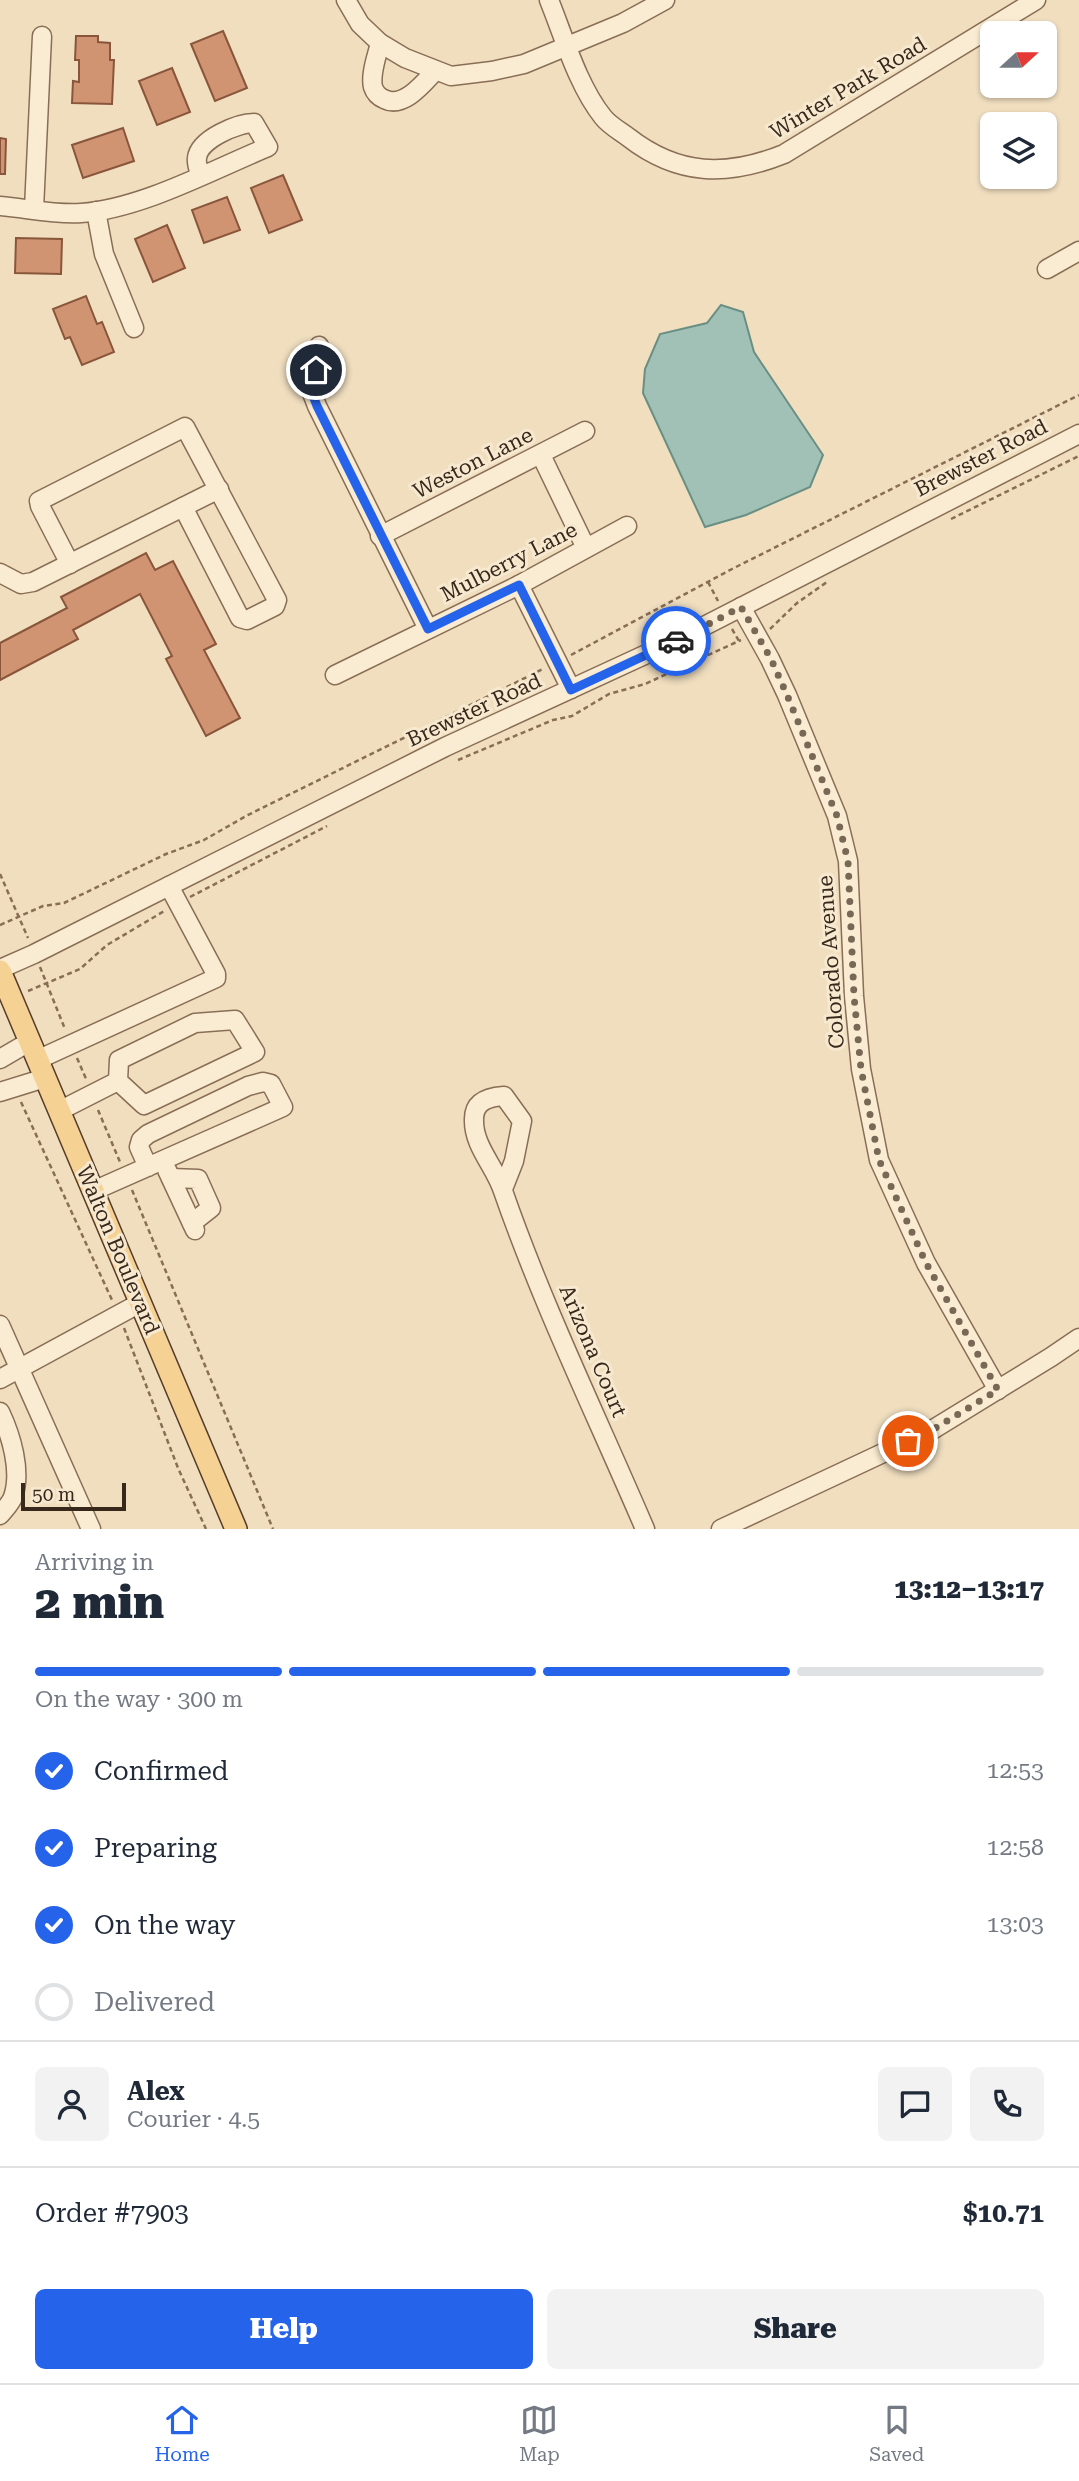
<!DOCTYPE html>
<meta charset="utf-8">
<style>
body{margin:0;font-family:"Roboto Serif",serif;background:#f2f2f3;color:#1f2937;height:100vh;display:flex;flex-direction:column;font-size:26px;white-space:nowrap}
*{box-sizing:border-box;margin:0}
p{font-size:23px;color:#747a83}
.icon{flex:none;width:38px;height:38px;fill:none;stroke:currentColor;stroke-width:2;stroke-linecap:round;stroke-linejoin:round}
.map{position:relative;height:1529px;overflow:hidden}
.panel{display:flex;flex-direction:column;background:#fff;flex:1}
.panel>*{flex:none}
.needle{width:46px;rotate:69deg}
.tools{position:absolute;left:980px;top:21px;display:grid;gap:14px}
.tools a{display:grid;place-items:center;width:77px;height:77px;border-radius:10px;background:#fff;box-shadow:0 2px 5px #0004;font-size:35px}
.scale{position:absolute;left:21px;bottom:18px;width:105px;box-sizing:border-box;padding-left:7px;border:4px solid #38281c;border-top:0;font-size:19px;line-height:24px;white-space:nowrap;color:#38281c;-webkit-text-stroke:5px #f7e9cf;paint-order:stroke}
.pin{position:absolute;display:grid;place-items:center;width:60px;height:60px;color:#fff;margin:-30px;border:4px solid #fff;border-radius:50%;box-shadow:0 2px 7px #0007}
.courier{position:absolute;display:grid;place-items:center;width:70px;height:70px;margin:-35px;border:5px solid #2563eb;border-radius:50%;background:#fff;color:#222;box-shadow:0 2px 9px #0007}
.head em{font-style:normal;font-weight:800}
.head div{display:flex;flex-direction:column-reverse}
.head{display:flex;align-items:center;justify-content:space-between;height:119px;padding:0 35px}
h1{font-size:46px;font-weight:800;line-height:52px}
.bar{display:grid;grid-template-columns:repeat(4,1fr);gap:10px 7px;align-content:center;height:84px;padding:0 35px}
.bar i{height:9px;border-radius:5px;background:#e0e1e3}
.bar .current{background:#2563eb}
.bar p{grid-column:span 4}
.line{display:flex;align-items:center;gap:18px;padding:0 35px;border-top:2px solid #e0e1e3}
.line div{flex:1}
.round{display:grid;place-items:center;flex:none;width:74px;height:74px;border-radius:10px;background:#f2f2f3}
ol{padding:0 35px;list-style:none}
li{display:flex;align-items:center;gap:21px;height:77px}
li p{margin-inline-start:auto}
li .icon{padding:7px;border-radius:50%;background:#2563eb;color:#fff;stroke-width:4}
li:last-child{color:#747a83}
li i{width:38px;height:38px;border:4px solid #e0e1e3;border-radius:50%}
.cta{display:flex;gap:14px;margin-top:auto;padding:14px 35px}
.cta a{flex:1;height:80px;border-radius:10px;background:#2563eb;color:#fff;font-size:28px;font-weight:800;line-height:80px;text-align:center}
.cta a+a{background:#f2f2f3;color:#1f2937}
.dock{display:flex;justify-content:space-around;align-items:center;height:98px;border-top:2px solid #e0e1e3;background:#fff;font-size:19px;color:#747a83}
.dock a{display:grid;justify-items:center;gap:4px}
.dock .current{color:#2563eb}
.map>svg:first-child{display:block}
</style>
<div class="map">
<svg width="1079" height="1529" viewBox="0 0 1079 1529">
<rect width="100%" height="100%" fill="#f0debf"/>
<path fill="#a2c1b6" stroke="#698f84" stroke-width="2" d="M721 305 743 312 754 352 823 455 810 487 746 515 705 527 643 393 645 369 660 334 707 323Z"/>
<g fill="#d09473" stroke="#89563b" stroke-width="2">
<path d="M223 31 247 88 215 101 191 44Z"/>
<path d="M76 36H98V42L110 43V60H114L112 104 72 103 73 81 79 82V60H75Z"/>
<path d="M172 68 190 112 157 125 139 81Z"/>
<path d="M123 128 134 161 83 178 72 145Z"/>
<path d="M0 138 6 139 5 174H0Z"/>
<path d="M283 175 302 220 269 233 251 188Z"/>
<path d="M227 197 240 230 204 243 192 210Z"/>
<path d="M167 225 185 268 153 282 135 239Z"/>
<path d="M16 238 62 239 61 274 15 273Z"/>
<path d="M86 296 97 324 102 322 114 352 82 365 70 337 65 339 53 309Z"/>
<path d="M146 553 155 570 173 561 216 644 204 650 240 718 206 736 166 659 172 656 140 594 73 630 78 639 0 680V643L67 608 61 597Z"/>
</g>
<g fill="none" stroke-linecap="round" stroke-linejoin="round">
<g stroke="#896e56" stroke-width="21">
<g id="minor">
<path d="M346 0 360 24 380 43 405 58 451 76 492 71 524 64 623 23 665 0"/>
<path d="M549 0C564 37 578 86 603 117 609 125 620 131 628 137 678 176 727 177 784 154L1036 0"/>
<path d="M380 43C377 56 370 74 373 87 375 93 379 97 384 99 403 109 423 84 435 71"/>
<path d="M0 206C26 208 55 215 81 213 141 209 212 170 268 147L254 123C238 123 199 139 197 158 196 163 199 170 200 175"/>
<path d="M34 209 42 36"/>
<path d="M96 211 104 254 134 328"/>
<path d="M1047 269 1079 251"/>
<path d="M319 346 312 393 317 406 428 629"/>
<path d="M541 455 586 548"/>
<path d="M380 536 585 431"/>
<path d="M70 564 40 506 39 501 185 427 277 600 275 606 247 620 240 618 183 507"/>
<path d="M0 573 21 584 33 582 219 489"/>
<path d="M519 585 571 689"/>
<path d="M741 607 770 659 787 695 837 816 848 861 854 996 861 1069 879 1160 926 1263 998 1390"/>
<path d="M335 675 519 585 627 526"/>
<path d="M0 969 34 954 445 747 677 640 1079 434"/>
<path d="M0 1059 29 1042"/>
<path d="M37 1060 216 978V974L169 886"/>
<path d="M0 1092 45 1078"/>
<path d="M59 1111 118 1081 144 1105 255 1052 235 1020 195 1023 119 1060 118 1081"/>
<path d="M167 1170 195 1230"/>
<path d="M171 1178 198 1179 211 1208 192 1223"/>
<path d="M503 1189 514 1161 522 1121 504 1096C489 1097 474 1101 474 1119 473 1146 495 1166 503 1191 543 1306 597 1417 645 1529"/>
<path d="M93 1191 283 1107 271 1084 263 1082 248 1086 148 1134 141 1140 139 1147 148 1167"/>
<path d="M0 1325 91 1529"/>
<path d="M0 1379 140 1303"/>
<path d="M0 1412C11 1435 22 1471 13 1497 11 1503 4 1510 0 1515"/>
<path d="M721 1529 932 1430 1051 1357 1079 1338"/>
</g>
</g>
<g stroke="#563d2b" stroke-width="24">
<path id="major" d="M0 971 236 1529"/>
</g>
<g stroke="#896e56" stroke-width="2.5" stroke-dasharray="5 3.5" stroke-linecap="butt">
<path d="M951 519 1079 456"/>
<path d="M708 582 718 601"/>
<path d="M732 629 739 641"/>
<path d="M770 629 797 603 827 582"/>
<path d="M571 655 732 569 1079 395"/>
<path d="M458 760 553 720 572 716 609 694 645 684 741 640"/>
<path d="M0 874 28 938"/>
<path d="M190 897 327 826"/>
<path d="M0 925 43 906 64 903 166 854 204 840 246 816 543 669"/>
<path d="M40 967 65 1029"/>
<path d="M28 991 80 969 107 945 166 910"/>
<path d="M77 1058 87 1081"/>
<path d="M21 1102 112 1300"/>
<path d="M98 1110 120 1162"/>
<path d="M132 1190 273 1529"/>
<path d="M124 1328 178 1468 206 1529"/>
</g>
<use href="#minor" stroke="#faecd2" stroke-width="18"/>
<use href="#major" stroke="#f5d194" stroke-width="21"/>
</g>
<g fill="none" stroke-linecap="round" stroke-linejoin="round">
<path stroke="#786855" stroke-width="7" stroke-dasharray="0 12.6" d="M676 641 741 607 771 659 787 695 837 816 848 861 854 996 861 1069 879 1160 926 1263 998 1390 932 1430 908 1441"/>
<path stroke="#2563eb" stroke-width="9" d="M316 370 312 393 317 406 428 629 519 585 571 690 676 641"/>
</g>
<g text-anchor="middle" stroke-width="6" stroke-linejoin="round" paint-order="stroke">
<g font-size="21" fill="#38281c" stroke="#f7e9cf">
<text transform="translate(848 88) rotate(-31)" y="7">Winter Park Road</text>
<text transform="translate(981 458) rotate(-27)" y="7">Brewster Road</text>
<text transform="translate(473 463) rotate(-27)" y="7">Weston Lane</text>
<text transform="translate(509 562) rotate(-27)" y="7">Mulberry Lane</text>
<text transform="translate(474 710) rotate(-25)" y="7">Brewster Road</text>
<text transform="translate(831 962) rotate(-94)" y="7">Colorado Avenue</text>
<text transform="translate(118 1250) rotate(67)" y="7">Walton Boulevard</text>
<text transform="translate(593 1351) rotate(67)" y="7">Arizona Court</text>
</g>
</g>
</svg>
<div class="tools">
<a><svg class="needle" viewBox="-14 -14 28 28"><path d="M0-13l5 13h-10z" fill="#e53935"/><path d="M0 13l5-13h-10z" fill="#747a83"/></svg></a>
<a><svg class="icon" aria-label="layers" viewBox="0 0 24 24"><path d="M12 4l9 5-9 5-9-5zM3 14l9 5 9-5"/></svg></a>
</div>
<div class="scale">50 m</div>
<div class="pin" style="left:908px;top:1441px;background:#ea580c"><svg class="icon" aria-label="bag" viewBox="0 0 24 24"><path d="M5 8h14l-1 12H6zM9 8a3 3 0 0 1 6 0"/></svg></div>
<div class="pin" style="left:316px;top:370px;background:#1f2937"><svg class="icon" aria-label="home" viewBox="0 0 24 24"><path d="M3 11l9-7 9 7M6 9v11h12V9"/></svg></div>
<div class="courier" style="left:676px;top:641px"><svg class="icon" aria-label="car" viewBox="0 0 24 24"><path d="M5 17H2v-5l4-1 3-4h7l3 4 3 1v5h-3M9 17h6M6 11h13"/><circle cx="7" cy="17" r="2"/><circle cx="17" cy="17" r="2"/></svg></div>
</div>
<section class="panel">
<div class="head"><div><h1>2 min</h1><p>Arriving in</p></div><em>13:12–13:17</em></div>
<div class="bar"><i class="current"></i><i class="current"></i><i class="current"></i><i></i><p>On the way · 300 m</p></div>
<ol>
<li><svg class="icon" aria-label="check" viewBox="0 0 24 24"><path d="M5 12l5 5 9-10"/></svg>Confirmed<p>12:53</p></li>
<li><svg class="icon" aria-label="check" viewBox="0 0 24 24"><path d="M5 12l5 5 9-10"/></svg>Preparing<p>12:58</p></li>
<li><svg class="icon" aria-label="check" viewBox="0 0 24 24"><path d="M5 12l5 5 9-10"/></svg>On the way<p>13:03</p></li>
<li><i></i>Delivered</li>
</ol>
<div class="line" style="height:126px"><a class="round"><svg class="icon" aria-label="person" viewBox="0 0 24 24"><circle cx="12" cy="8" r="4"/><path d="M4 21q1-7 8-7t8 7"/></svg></a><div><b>Alex</b><p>Courier · 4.5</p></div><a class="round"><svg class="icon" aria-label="chat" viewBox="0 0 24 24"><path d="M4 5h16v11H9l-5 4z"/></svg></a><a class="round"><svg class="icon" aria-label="phone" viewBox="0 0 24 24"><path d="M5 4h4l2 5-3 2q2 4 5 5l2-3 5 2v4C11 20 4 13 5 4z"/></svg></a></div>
<div class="line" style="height:91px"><div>Order #7903</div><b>$10.71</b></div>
<div class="cta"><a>Help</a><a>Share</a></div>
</section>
<nav class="dock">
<a class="current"><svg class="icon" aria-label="home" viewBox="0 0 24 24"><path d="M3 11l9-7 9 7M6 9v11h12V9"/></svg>Home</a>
<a><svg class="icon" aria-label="map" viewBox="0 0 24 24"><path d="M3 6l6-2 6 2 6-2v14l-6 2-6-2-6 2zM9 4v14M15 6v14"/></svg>Map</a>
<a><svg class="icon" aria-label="saved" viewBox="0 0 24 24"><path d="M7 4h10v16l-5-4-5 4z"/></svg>Saved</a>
</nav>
